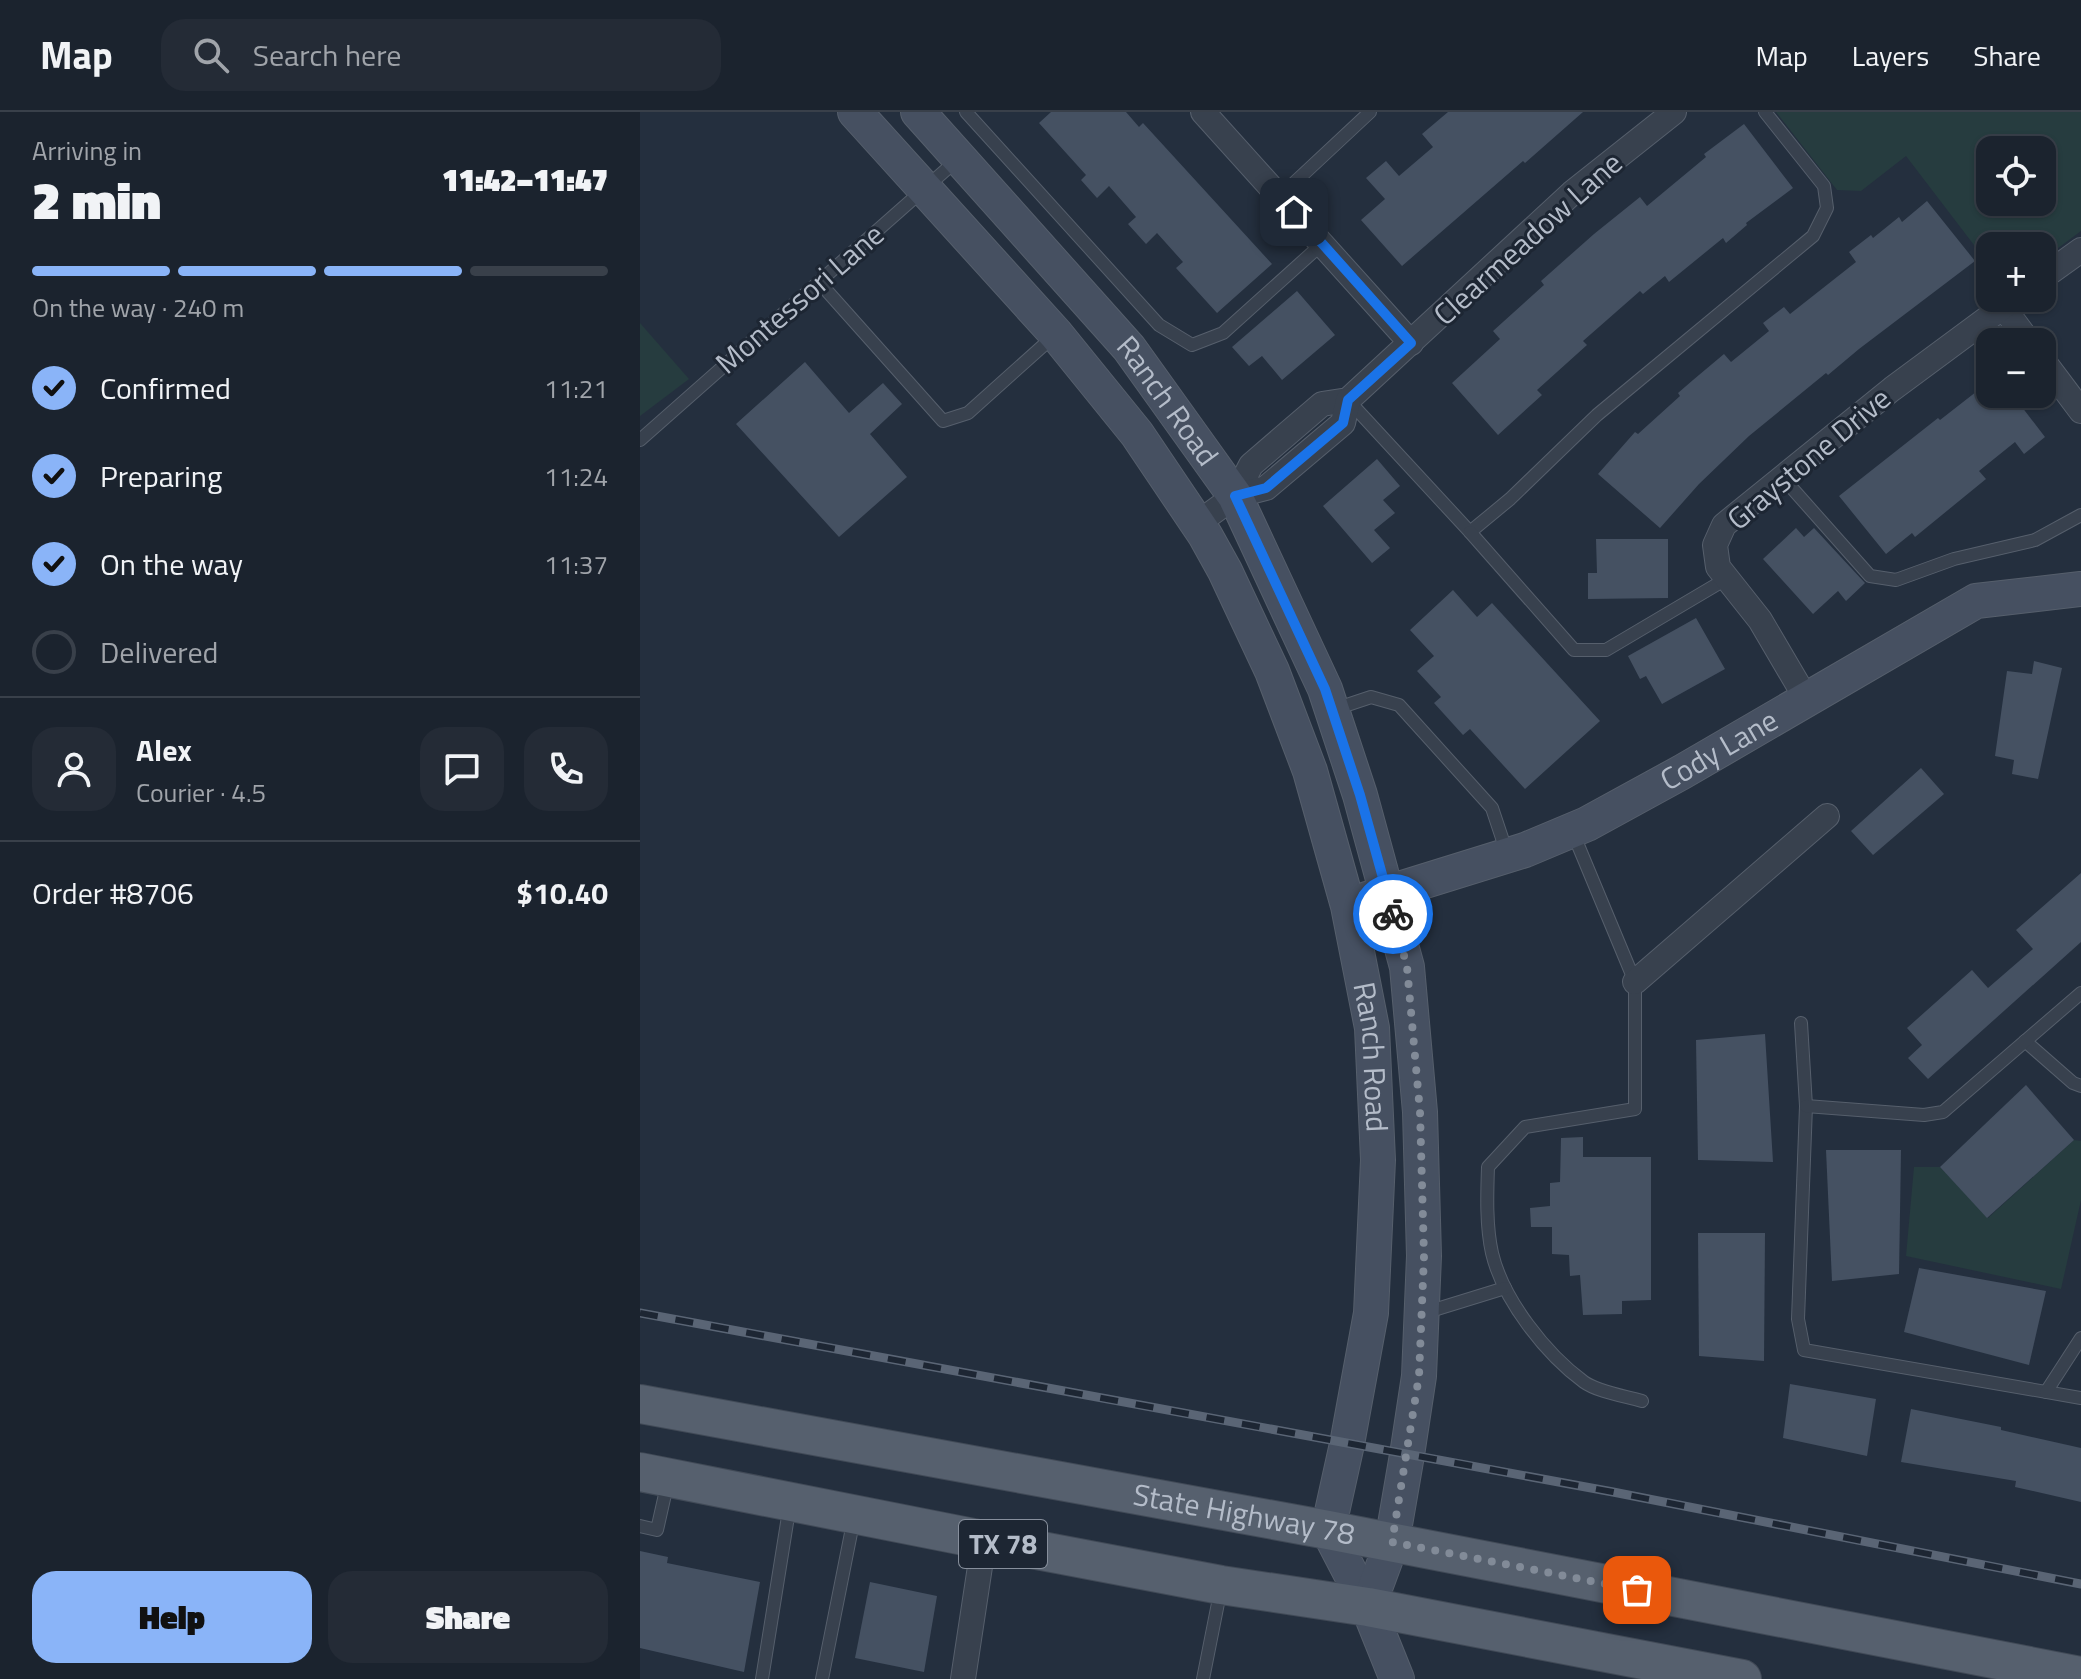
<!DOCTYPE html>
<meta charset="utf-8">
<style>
body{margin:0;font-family:"Titillium Web",sans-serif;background:#242b36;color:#f1f3f6;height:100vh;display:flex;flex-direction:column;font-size:30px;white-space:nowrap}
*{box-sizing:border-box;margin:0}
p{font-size:26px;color:#a0a4aa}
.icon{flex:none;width:44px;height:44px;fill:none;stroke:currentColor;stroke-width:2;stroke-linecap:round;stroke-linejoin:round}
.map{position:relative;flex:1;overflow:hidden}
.panel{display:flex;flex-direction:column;background:#1b232e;width:640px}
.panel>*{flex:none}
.buttons{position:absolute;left:1336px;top:24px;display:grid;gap:16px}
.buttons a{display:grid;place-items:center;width:80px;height:80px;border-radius:16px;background:#1b232e;box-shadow:0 2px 6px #0004,0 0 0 2px #39404a;font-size:40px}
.pin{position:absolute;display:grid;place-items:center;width:68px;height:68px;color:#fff;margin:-34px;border-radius:16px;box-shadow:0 4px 12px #0006}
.courier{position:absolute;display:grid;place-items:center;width:80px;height:80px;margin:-40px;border:6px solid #1a73e8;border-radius:50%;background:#fff;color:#222;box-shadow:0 2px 10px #0007}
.summary em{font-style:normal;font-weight:800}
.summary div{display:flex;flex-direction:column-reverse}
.summary{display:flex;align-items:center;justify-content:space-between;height:136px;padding:0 32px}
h1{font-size:52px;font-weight:800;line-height:60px}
.bar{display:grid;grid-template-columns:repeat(4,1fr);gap:12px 8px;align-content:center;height:96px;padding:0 32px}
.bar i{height:10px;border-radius:6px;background:#39404a}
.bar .current{background:#8ab4f8}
.bar p{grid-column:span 4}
.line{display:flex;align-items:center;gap:20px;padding:0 32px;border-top:2px solid #39404a}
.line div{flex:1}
.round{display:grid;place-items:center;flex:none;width:84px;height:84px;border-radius:24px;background:#242b36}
ol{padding:0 32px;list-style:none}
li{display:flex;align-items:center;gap:24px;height:88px}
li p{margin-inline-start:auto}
li .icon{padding:8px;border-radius:50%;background:#8ab4f8;color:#111;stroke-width:4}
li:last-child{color:#a0a4aa}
li i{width:44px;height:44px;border:4px solid #39404a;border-radius:50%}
.primary-button{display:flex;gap:16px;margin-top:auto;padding:16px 32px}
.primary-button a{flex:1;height:92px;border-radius:24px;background:#8ab4f8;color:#111;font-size:32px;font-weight:800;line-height:92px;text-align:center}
.primary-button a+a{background:#242b36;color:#f1f3f6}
header{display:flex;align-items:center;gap:48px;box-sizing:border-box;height:112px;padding:0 40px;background:#1b232e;border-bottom:2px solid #39404a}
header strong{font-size:38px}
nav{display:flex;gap:44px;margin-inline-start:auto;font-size:28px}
.search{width:560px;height:72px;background:#242b36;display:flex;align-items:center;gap:20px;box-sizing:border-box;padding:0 28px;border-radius:24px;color:#a0a4aa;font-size:30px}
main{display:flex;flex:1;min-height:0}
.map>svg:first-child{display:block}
</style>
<header>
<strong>Map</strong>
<div class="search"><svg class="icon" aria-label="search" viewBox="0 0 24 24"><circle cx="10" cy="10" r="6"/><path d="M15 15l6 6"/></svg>Search here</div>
<nav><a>Map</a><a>Layers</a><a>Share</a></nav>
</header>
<main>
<section class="panel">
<div class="summary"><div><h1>2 min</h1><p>Arriving in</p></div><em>11:42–11:47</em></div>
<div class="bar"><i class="current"></i><i class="current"></i><i class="current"></i><i></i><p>On the way · 240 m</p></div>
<ol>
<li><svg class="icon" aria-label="check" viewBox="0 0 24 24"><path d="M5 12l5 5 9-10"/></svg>Confirmed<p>11:21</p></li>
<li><svg class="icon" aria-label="check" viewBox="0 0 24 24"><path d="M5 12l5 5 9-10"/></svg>Preparing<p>11:24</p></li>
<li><svg class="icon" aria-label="check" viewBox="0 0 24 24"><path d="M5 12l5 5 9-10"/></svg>On the way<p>11:37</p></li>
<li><i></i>Delivered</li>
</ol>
<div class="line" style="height:144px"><a class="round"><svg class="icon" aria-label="person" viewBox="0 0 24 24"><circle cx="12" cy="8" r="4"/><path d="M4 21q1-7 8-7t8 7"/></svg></a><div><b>Alex</b><p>Courier · 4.5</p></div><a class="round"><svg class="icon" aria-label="chat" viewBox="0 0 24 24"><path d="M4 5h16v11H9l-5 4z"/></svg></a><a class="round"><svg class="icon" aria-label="phone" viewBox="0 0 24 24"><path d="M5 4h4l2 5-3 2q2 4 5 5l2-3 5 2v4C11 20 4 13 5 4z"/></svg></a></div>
<div class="line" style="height:104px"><div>Order #8706</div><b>$10.40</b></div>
<div class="primary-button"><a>Help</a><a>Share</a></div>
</section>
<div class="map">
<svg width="1441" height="1567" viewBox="0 0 1441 1567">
<rect width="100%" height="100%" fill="#242f3e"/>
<g fill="#263c3f" fill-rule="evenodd">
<path d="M1136 0H1441V119L1402 148V134H1350V154L1266 44 1221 79 1197 78ZM1350 38H1402V90H1350Z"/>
<path d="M0 211 49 267 0 304Z"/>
<path d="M1434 1028 1441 1029V1088L1421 1177 1266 1144 1274 1055H1300L1348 1106Z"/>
</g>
<g fill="#455162">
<path d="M411 0H486L499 15 503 11 632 152 577 201 536 156 543 150 517 121 506 132 488 112 496 105 469 74 457 86 441 68 446 63 399 11Z"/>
<path d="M808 0H943L885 51 883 49 762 154 721 108 745 87 726 66 746 49 759 64 793 35 782 22Z"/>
<path d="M1104 12 1153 76 1106 111 1107 113 1086 131 1083 126 1029 170 1025 164 1003 182 1000 179 943 229 947 233 897 278 902 283 858 323 812 271 860 227 853 219 904 173 901 169 954 122 1000 85 1007 94 1066 45 1064 42Z"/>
<path d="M1287 89 1335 149 1219 237 1188 263 1186 261 1109 324 1059 372 1020 416 958 362 995 320 998 322 1040 284 1038 281 1053 268 1084 242 1091 250 1129 219 1123 211 1144 195 1150 202 1216 150 1209 140 1231 123 1233 126 1259 105 1262 110Z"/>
<path d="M657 179 695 223 642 268 622 244 609 254 592 235Z"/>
<path d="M165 250 209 301 243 271 262 292 230 322 267 365 199 425 96 312Z"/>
<path d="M1350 269V282H1372L1405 325 1384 342 1375 330 1339 359 1346 367 1275 425 1272 421 1246 442 1199 384 1298 306 1300 308Z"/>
<path d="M737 347 760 374 743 388 755 401 734 418 750 436 732 451 683 394Z"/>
<path d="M1156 416 1164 425 1174 416 1225 471 1206 489 1198 479 1173 502 1123 447Z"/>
<path d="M956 427H1028V486L948 487V461H957Z"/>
<path d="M813 478 837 505 852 491 960 609 885 677 830 617 823 623 794 591 801 585 777 559 794 544 770 518Z"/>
<path d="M1056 506 1085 557 1022 592 1006 564 1000 567 988 544Z"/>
<path d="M1394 549 1422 556 1398 667 1372 662 1374 648 1355 644 1367 559 1392 562Z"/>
<path d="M1281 656 1304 682 1233 743 1211 719Z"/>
<path d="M1441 761V830L1288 967 1268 946 1282 933 1267 916 1332 858 1348 876 1393 837 1376 818Z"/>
<path d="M1125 922 1133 1050 1058 1048 1056 928Z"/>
<path d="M1386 973 1434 1028 1347 1106 1300 1055Z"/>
<path d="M943 1025V1045H1011V1188L982 1189V1202L943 1203 940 1163 930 1164 929 1143 912 1142V1115H891L890 1096 910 1094V1071L920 1070 921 1026Z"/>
<path d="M1186 1038H1261L1259 1162 1192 1169Z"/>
<path d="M1058 1121H1125L1124 1249 1059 1244Z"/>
<path d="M1279 1156 1406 1179 1389 1253 1264 1220Z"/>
<path d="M1150 1272 1236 1287 1227 1344 1143 1326Z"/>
<path d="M1271 1297 1361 1315V1318L1441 1336V1390L1375 1375 1376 1369 1261 1350Z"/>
<path d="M0 1439 28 1445 27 1451 120 1470 104 1560 0 1536Z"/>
<path d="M230 1470 297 1484 284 1560 215 1546Z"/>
</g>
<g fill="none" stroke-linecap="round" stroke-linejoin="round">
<g stroke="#565f6c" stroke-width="14">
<g id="lane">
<path d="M326 0 519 213 552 233 583 221 683 131"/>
<path d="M640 84 730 0"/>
<path d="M179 170 303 309 328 301 415 223"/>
<path d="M708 288 830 420 870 387 957 303 1173 124 1187 96 1184 74 1125 0"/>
<path d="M0 328 317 48"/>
<path d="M1143 366 1230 464 1256 468 1314 447 1395 428 1441 403"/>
<path d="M830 420 934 538H966L1086 467"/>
<path d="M695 597 731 585 759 593 852 696 867 741"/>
<path d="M933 721 995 870V997L885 1015 848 1055C847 1083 846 1114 852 1141 863 1188 906 1242 944 1270 958 1280 985 1284 1002 1289"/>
<path d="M1161 911 1166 994 1158 1207 1164 1238 1441 1286"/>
<path d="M1385 929 1433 971 1441 974"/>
<path d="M1166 994 1284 1003 1303 1000 1441 881"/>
<path d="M784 1201 865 1176"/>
<path d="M1406 1280 1441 1226"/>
<path d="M0 1414 17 1418 28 1369"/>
<path d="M122 1567 150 1392"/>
<path d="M182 1567 214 1406"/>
<path d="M563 1567 581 1476"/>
</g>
</g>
<g stroke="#565f6c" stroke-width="26">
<g id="street">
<path d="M563 0 771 231"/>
<path d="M1402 166 1441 138"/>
<path d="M1363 195 1389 230"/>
<path d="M1402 247 1441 299"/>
<path d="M595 384 611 353 682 292 708 288 932 81 1034 0"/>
<path d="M558 411 595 384 626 376 703 311 708 288"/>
<path d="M1167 588 1120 508 1078 455 1075 433 1084 413 1252 277 1375 186"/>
<path d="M995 870 1187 704"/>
<path d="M323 1567 344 1428"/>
</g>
</g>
<g stroke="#565f6c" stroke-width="36">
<g id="secondary">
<path id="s1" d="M215 0 416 222 497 322 565 423 585 459 632 559 670 659 708 794 732 916 738 1048 731 1201 707 1332 688 1418 728 1495 757 1567"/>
<path id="s2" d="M278 0 489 236 595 384 685 577 720 683 767 855 780 1000 784 1144 779 1264 767 1343 752 1430 728 1495"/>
<path id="s3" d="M727 787 885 738 947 712 1042 660 1336 489 1441 477"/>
</g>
</g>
<g stroke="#414a57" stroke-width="40">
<g id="primary">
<path id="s4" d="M0 1292 688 1418 1441 1564"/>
<path d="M0 1360 344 1428 581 1473 728 1495 1102 1567"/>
</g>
</g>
<use href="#lane" stroke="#38414e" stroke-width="12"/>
<use href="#street" stroke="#38414e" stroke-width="24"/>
<use href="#secondary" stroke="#465061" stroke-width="34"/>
<use href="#primary" stroke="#56606e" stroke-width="38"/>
<g stroke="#5a6575" stroke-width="9">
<path id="rail" d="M0 1201 973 1380 1441 1472"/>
</g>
<use href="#rail" stroke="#1d2633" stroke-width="6" stroke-dasharray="18" stroke-linecap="butt"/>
</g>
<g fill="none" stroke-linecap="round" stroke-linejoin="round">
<path stroke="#828b98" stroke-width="8" stroke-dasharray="0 14.4" d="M753 802 767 855 780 1000 784 1144 779 1264 752 1430 997 1478"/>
<path stroke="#1a73e8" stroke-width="10" d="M654 100 771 231 708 288 703 311 626 376 595 384 685 577 720 683 753 802"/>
</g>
<g text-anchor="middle" stroke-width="6" stroke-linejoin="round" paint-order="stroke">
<rect fill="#1d2633" stroke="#878f9c" stroke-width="2" x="319" y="1408" width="88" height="48" rx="6"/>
<g font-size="28" font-weight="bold" fill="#b4bcc9">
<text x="363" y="1442">TX 78</text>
</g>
<g font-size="30" fill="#b4bcc9" stroke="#1d2633">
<text transform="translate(888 127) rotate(-42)" y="10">Clearmeadow Lane</text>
<text transform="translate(160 187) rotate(-41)" y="10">Montessori Lane</text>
<text dy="10" stroke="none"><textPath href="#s2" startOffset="382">Ranch Road</textPath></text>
<text transform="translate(1169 347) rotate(-40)" y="10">Graystone Drive</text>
<text dy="10" stroke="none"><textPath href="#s3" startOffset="384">Cody Lane</textPath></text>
<text dy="10" stroke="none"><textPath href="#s1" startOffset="1102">Ranch Road</textPath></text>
<text dy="10" stroke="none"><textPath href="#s4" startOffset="614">State Highway 78</textPath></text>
</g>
</g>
</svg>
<div class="buttons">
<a><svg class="icon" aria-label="locate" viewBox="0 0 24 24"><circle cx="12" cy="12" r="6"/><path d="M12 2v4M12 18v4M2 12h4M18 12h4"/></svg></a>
<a>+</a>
<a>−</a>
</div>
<div class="pin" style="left:997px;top:1478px;background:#ea580c"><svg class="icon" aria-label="bag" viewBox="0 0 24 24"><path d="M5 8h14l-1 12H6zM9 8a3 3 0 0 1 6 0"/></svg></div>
<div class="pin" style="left:654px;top:100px;background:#1f2937"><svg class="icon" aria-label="home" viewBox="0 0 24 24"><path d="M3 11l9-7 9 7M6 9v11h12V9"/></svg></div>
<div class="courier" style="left:753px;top:802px"><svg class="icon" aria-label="bike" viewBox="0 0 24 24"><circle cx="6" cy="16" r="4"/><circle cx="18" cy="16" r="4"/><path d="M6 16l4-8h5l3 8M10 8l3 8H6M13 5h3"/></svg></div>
</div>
</main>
